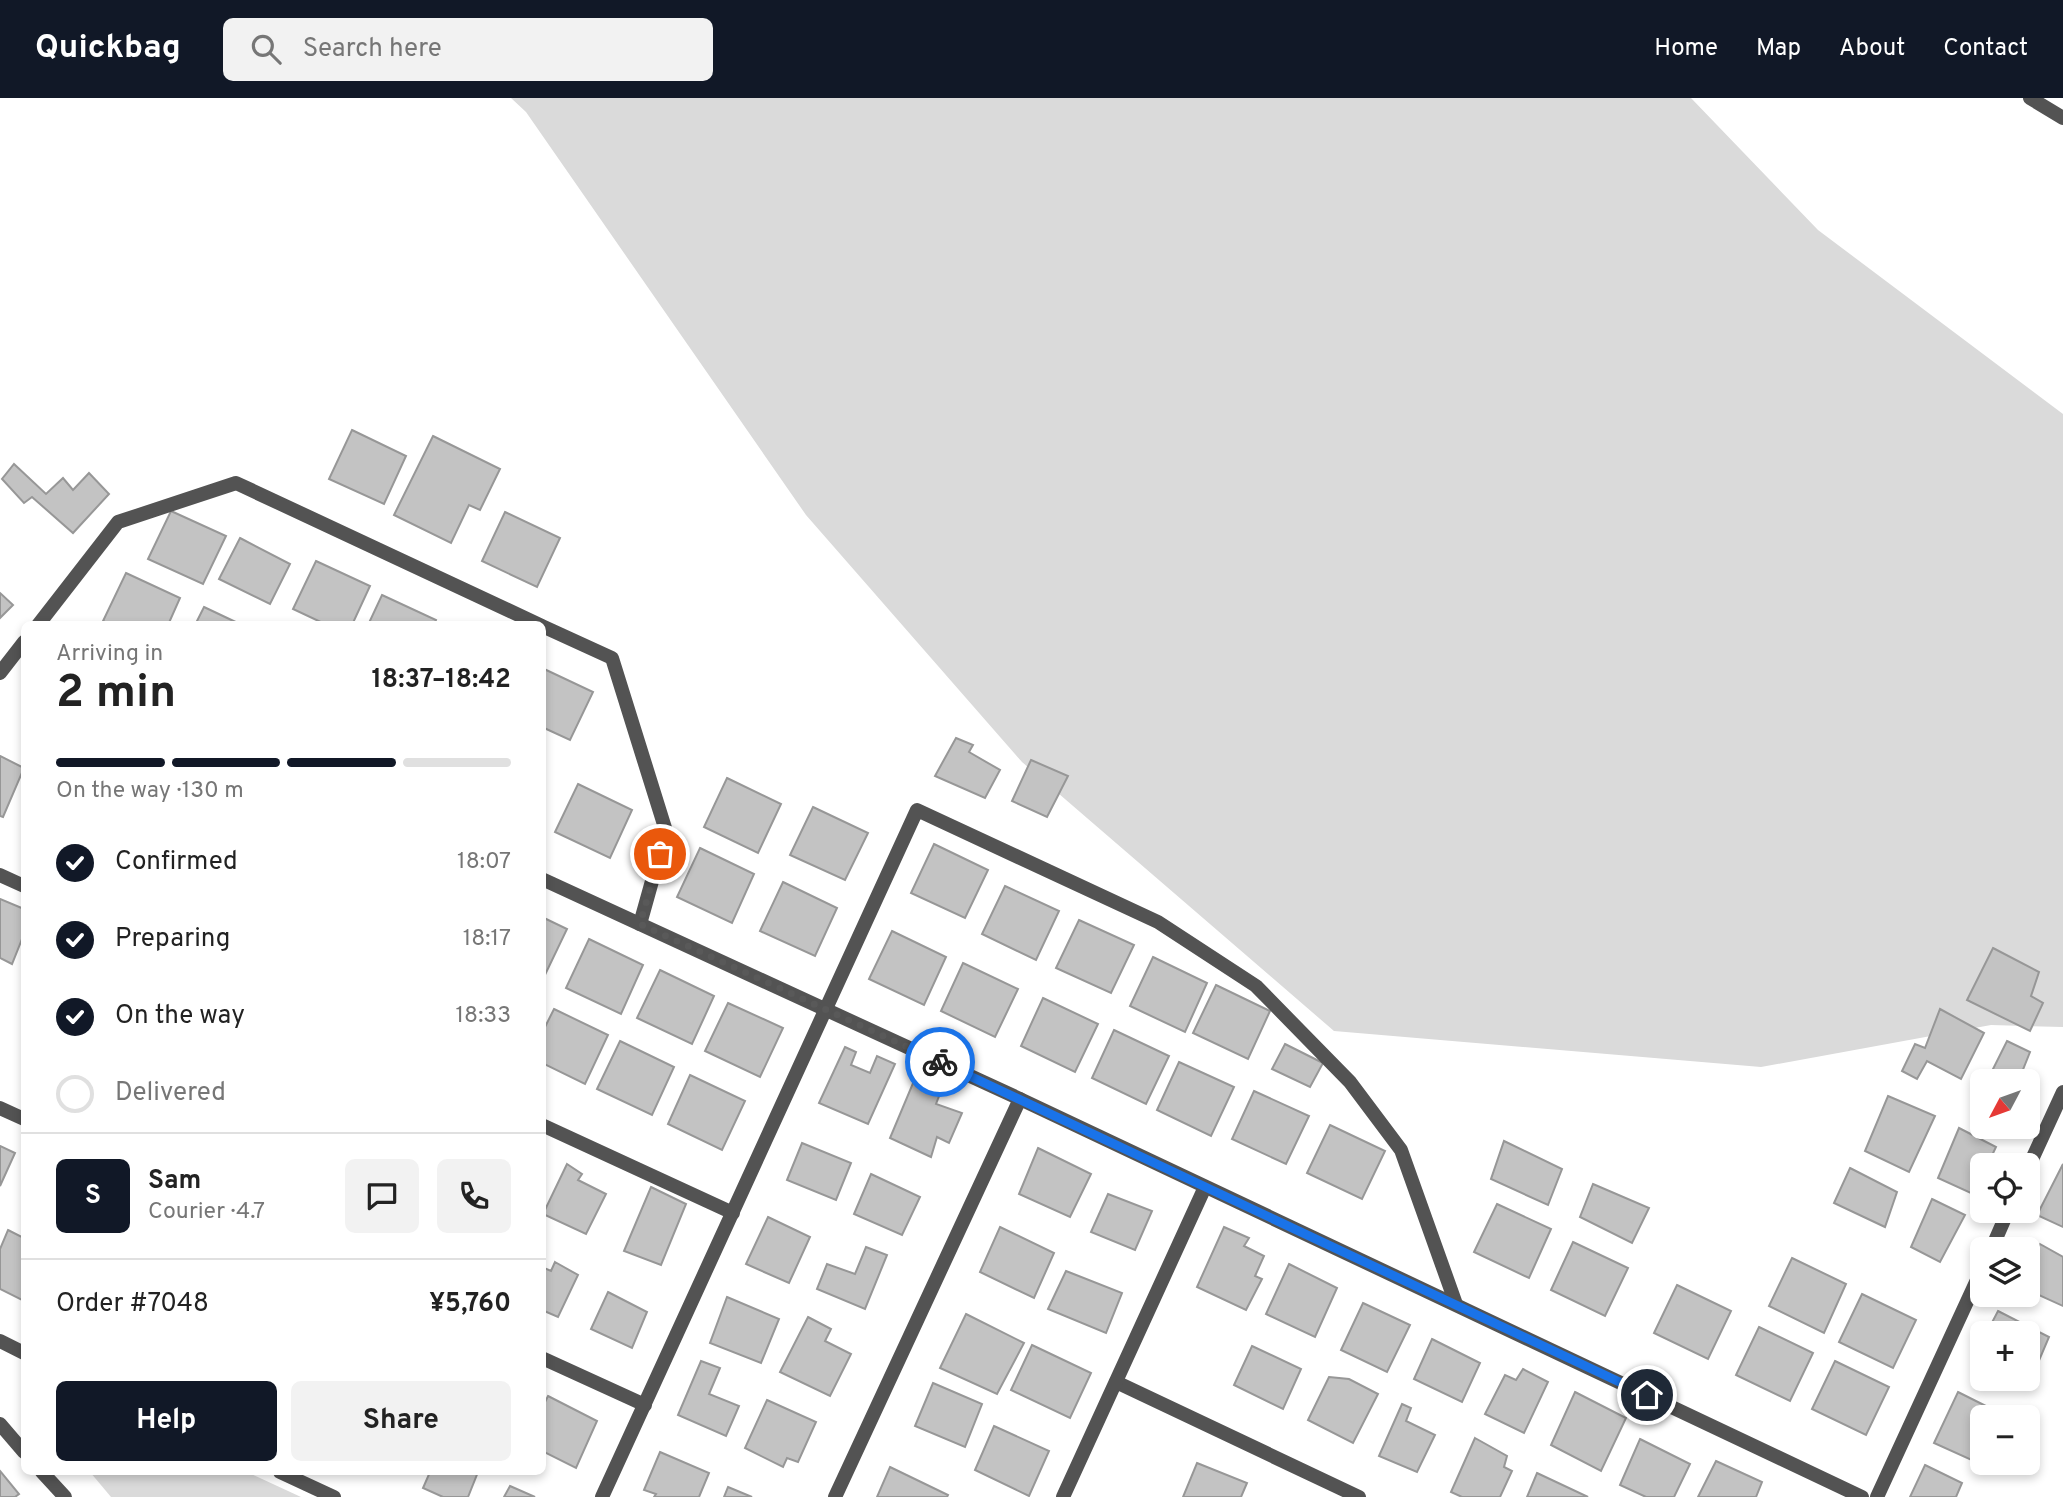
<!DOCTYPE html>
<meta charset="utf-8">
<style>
body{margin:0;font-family:Overpass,sans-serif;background:#f2f2f2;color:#222;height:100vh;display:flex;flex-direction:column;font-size:26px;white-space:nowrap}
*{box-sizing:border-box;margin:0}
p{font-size:23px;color:#767676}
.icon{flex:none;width:38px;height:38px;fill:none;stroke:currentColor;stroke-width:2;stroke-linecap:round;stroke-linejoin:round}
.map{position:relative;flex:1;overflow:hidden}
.panel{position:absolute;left:21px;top:523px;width:525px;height:854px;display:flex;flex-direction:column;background:#fff;border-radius:10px;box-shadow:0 4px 10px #0003}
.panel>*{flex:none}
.needle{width:46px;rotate:229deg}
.tools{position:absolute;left:1970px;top:971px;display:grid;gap:14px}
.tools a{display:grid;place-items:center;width:70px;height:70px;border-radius:10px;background:#fff;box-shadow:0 4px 10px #0003;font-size:35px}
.pin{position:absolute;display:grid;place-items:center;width:60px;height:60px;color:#fff;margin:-30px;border:4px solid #fff;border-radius:50%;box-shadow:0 2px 7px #0007}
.courier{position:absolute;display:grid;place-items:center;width:70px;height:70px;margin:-35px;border:5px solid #1a73e8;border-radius:50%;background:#fff;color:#222;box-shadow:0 2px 9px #0007}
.summary em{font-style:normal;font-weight:700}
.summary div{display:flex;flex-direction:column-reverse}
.summary{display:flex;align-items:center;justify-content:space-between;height:119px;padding:0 35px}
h1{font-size:46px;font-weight:700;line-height:52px}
.bar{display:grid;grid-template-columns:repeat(4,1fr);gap:10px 7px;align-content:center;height:84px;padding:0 35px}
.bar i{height:9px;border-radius:5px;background:#e0e0e0}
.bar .selected{background:#111827}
.bar p{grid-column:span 4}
.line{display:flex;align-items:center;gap:18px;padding:0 35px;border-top:2px solid #e0e0e0}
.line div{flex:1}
.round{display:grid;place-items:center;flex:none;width:74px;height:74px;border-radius:10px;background:#f2f2f2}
ol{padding:0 35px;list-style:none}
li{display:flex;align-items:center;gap:21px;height:77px}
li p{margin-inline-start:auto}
li .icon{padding:7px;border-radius:50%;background:#111827;color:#fff;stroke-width:4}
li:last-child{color:#767676}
li i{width:38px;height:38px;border:4px solid #e0e0e0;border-radius:50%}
.primary-button{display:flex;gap:14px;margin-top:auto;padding:14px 35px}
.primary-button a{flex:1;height:80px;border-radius:10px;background:#111827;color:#fff;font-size:28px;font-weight:700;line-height:80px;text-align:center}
.primary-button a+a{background:#f2f2f2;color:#222}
header{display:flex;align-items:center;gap:42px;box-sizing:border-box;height:98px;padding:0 35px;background:#111827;color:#fff}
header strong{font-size:33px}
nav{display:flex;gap:38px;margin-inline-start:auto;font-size:24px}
.search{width:490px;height:63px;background:#f2f2f2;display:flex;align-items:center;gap:18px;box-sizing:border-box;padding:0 24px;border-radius:10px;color:#767676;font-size:26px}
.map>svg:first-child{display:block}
</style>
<header>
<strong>Quickbag</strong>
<div class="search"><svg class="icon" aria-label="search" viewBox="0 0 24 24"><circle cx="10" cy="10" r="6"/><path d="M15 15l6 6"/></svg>Search here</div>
<nav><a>Home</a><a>Map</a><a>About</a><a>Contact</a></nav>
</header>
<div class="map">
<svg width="2063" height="1399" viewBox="0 0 2063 1399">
<rect width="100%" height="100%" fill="#fff"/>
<g fill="#dadada">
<path d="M511 0H1691L1818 132 2063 316V929L1991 927 1761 969 1334 933 1022 664 806 417 526 14Z"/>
<path d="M90 1374H247L301 1399H111Z"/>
</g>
<g fill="#c3c3c3" stroke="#979797" stroke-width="2">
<path d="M352 332 406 358 384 406 329 381Z"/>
<path d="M433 338 500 371 480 412 469 407 451 445 394 417Z"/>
<path d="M14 366 46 396 63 380 73 392 89 375 109 396 73 435 32 399 24 405 2 381Z"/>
<path d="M171 413 226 438 203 486 148 461Z"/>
<path d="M505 414 560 440 537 489 482 463Z"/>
<path d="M240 440 290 466 270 506 219 481Z"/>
<path d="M316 463 370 488 352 527H327L293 511Z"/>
<path d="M126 475 180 500 168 527H111L103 523Z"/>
<path d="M0 495 13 507 0 520Z"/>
<path d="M382 497 436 522 434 527H368Z"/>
<path d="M204 509 242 527H195Z"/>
<path d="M542 570 593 594 570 642 542 629Z"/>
<path d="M956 640 973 647 969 654 1000 672 985 700 935 678Z"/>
<path d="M0 658 24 670 3 719 0 718Z"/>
<path d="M1031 662 1068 678 1047 719 1012 703Z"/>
<path d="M727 680 781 706 758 755 704 729Z"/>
<path d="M578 686 632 712 610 760 555 734Z"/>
<path d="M813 709 868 735 845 782 790 757Z"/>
<path d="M934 746 988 772 965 820 911 795Z"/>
<path d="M700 750 754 776 732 825 677 799Z"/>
<path d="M783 784 837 810 815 858 760 833Z"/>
<path d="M1005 788 1059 813 1036 862 982 836Z"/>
<path d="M0 801 24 811V836L12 866 0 860Z"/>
<path d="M542 819 567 831 544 879 542 878Z"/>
<path d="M1079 822 1134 847 1111 895 1056 870Z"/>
<path d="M892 833 946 859 924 907 869 881Z"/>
<path d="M589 841 643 867 621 916 566 890Z"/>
<path d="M1993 850 2039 874 2031 898 2043 905 2030 933 1967 902Z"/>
<path d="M1153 859 1207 885 1185 934 1130 908Z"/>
<path d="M963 865 1018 891 995 939 941 913Z"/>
<path d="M660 872 714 898 692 946 637 920Z"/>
<path d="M1216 887 1270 913 1248 961 1193 935Z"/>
<path d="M1043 900 1098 926 1075 974 1021 948Z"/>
<path d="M728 905 783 930 760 979 705 953Z"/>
<path d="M554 911 608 937 585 986 542 965V935Z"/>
<path d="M1940 911 1984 935 1961 981 1927 963 1917 981 1902 973 1915 946 1925 950Z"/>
<path d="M1114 932 1169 958 1146 1006 1092 980Z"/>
<path d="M620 943 674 969 652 1017 597 991Z"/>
<path d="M2007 943 2030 954 2018 984 1987 983Z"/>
<path d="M1285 946 1323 965 1310 989 1272 971Z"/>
<path d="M845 949 856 954 851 967 870 975 877 958 895 966 868 1026 819 1005Z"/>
<path d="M1179 964 1234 989 1211 1038 1157 1012Z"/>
<path d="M690 977 745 1003 722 1052 668 1026Z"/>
<path d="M916 978 943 988 936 1006 962 1015 949 1045 937 1039 931 1059 890 1040Z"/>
<path d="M1254 993 1309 1018 1286 1066 1232 1041Z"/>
<path d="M1888 998 1935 1018 1909 1074 1865 1053Z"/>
<path d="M1330 1027 1385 1053 1362 1101 1307 1075Z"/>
<path d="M1959 1030 1996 1049 1987 1068H1983V1076L1973 1096 1938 1080Z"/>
<path d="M1504 1043 1562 1071 1548 1107 1491 1081Z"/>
<path d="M802 1045 851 1065 836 1102 787 1082Z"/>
<path d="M0 1048 15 1055 0 1088Z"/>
<path d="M1038 1050 1091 1076 1070 1119 1019 1096Z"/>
<path d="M567 1066 582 1076 578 1082 606 1096 586 1136 543 1116Z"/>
<path d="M2063 1066V1129L2037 1117Z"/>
<path d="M1850 1070 1897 1094 1885 1129 1834 1105Z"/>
<path d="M871 1076 920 1099 902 1137 854 1116Z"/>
<path d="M1593 1086 1649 1110 1632 1145 1580 1119Z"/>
<path d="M651 1089 686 1106 661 1167 624 1153Z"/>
<path d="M1108 1096 1152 1113 1135 1152 1091 1134Z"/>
<path d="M1932 1101 1965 1117 1940 1164 1911 1149Z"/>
<path d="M1497 1106 1551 1131 1529 1180 1474 1154Z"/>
<path d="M768 1119 810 1139 789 1185 746 1166Z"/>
<path d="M1000 1129 1054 1155 1034 1200 980 1174Z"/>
<path d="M1224 1129 1249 1140 1244 1148 1264 1158 1255 1178 1262 1181 1246 1212 1197 1189Z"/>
<path d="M8 1132 24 1140V1203L0 1191V1151Z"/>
<path d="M1573 1144 1628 1170 1605 1218 1551 1192Z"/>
<path d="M2040 1146 2063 1159V1208L2028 1192V1165Z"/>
<path d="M866 1149 887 1157 865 1211 817 1191 827 1166 855 1176Z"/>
<path d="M1792 1160 1846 1186 1824 1235 1769 1208Z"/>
<path d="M555 1164 578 1177 558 1219 542 1212V1169L551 1173Z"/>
<path d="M1289 1166 1337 1190 1315 1239 1266 1216Z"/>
<path d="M1066 1173 1122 1195 1106 1235 1048 1211Z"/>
<path d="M1677 1187 1731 1213 1708 1261 1654 1235Z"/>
<path d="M608 1194 647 1214 632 1250 591 1231Z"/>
<path d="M1862 1196 1916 1222 1893 1270 1839 1244Z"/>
<path d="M727 1199 779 1221 761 1265 710 1245Z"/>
<path d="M1363 1205 1410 1227 1387 1274 1341 1252Z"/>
<path d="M1998 1213 2049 1239 2029 1286 2020 1281H2028V1236H1986Z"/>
<path d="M966 1216 1024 1245 997 1296 940 1270Z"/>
<path d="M808 1219 831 1231 825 1243 851 1256 830 1298 780 1274Z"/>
<path d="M1759 1229 1813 1255 1790 1303 1736 1277Z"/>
<path d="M1432 1241 1480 1265 1462 1304 1414 1281Z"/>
<path d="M1032 1247 1091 1275 1070 1320 1011 1292Z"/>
<path d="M1252 1248 1301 1271 1283 1311 1234 1287Z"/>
<path d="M701 1263 720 1270 709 1296 739 1308 726 1338 678 1317Z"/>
<path d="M1835 1263 1889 1289 1866 1337 1812 1311Z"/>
<path d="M1523 1271 1548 1284 1524 1335 1485 1316 1505 1277 1516 1282Z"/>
<path d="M1329 1279 1349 1281 1378 1296 1353 1345 1308 1322Z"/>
<path d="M933 1285 982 1306 965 1349 915 1328Z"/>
<path d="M1575 1294 1626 1320 1601 1373 1551 1347Z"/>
<path d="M1958 1294 1998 1314 1996 1320H1983V1348L1976 1364 1934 1345Z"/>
<path d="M548 1298 597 1323 576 1370 542 1353V1310Z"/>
<path d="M767 1302 816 1324 798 1364 787 1360 783 1369 745 1350Z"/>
<path d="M1402 1306 1411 1310 1406 1323 1435 1337 1417 1374 1379 1358Z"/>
<path d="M994 1328 1049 1353 1029 1398 975 1372Z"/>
<path d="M1475 1340 1507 1358 1504 1369 1512 1373 1500 1399H1462L1451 1394Z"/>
<path d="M1640 1341 1690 1366 1674 1399H1646L1620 1387Z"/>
<path d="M660 1354 709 1375 699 1399H654L656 1396 644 1392Z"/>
<path d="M1716 1363 1762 1384 1756 1399H1698Z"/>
<path d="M1197 1365 1247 1385 1241 1399H1183Z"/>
<path d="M1925 1367 1962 1385 1956 1399H1910Z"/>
<path d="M890 1369 948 1397 947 1399H877Z"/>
<path d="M0 1373 19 1396 15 1399H0Z"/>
<path d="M430 1374H478L468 1399H443L423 1390Z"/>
<path d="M1537 1375 1588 1399H1527Z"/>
<path d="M510 1388 535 1399H504Z"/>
<path d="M728 1389 752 1399H724Z"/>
</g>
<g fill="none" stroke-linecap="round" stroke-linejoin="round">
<path stroke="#535353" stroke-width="14" d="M2030 0 2063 20"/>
<g stroke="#535353" stroke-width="14">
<path d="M38 527 118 424 236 385 540 527"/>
<path d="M542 528 612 560 666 733 640 826"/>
<path d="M0 575 24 544"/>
<path d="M0 777 24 788"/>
<path d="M542 781 1020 1001 1862 1399"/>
<path d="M0 1010 24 1021"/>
<path d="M542 1027 733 1115"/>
<path d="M2028 1070 2063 994"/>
<path d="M1991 1152 2008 1113"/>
<path d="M0 1243 24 1255"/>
<path d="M542 1260 645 1307"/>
<path d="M1116 1284 1359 1399"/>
<path d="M0 1326 24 1354"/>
<path d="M42 1374 65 1399"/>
<path d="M280 1374 334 1399"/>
<path d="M602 1399 917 712 1158 824 1256 888 1350 984 1401 1052 1456 1206"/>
<path d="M835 1399 1020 1001"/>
<path d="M1063 1399 1205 1089"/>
<path d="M1877 1399 1983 1169"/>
</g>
</g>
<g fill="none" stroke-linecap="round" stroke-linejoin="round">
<path stroke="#595959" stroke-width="7" stroke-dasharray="0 12.6" d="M660 756 640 826 940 964"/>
<path stroke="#1a73e8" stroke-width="9" d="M940 964 1647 1297"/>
</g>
</svg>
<div class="tools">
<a><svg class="needle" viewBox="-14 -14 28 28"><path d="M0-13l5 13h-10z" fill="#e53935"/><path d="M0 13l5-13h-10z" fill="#767676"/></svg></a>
<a><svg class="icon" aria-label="locate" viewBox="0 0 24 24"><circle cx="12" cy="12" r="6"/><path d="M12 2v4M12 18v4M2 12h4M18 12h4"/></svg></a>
<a><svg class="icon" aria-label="layers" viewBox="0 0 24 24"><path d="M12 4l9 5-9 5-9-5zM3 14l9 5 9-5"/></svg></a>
<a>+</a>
<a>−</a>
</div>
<div class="pin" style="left:660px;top:756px;background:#ea580c"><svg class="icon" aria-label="bag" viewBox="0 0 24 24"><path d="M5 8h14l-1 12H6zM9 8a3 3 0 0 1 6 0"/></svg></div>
<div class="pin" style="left:1647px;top:1297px;background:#1f2937"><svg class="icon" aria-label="home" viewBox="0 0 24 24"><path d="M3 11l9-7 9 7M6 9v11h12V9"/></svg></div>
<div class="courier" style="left:940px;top:964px"><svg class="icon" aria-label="bike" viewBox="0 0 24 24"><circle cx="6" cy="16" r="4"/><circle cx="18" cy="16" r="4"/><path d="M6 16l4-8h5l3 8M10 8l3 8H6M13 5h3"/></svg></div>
<section class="panel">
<div class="summary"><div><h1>2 min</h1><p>Arriving in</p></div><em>18:37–18:42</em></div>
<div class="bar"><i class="selected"></i><i class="selected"></i><i class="selected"></i><i></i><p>On the way · 130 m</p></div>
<ol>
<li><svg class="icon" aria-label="check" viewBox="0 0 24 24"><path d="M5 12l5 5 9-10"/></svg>Confirmed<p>18:07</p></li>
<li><svg class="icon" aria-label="check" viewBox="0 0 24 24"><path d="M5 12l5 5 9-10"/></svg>Preparing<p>18:17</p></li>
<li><svg class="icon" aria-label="check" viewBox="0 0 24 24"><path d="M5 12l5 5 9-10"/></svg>On the way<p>18:33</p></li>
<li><i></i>Delivered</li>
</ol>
<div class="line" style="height:126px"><b class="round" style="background:#111827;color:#fff">S</b><div><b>Sam</b><p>Courier · 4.7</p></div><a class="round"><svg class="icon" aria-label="chat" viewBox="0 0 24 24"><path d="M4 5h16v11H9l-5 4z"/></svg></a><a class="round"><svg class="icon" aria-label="phone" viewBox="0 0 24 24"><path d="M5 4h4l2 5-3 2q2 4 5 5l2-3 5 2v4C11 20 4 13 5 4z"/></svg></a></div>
<div class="line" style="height:91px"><div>Order #7048</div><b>¥5,760</b></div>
<div class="primary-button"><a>Help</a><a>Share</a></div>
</section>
</div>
